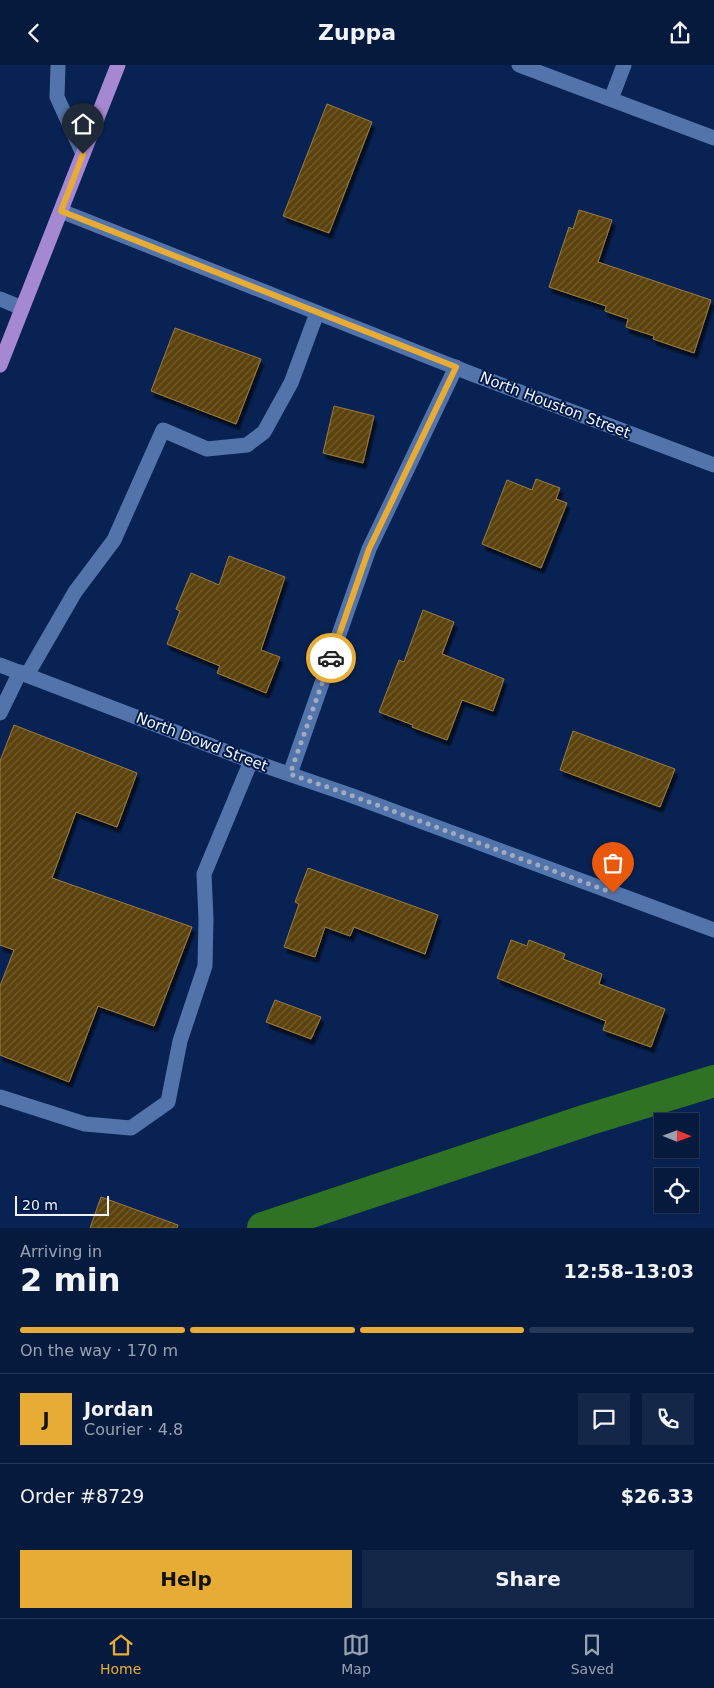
<!DOCTYPE html>
<meta charset="utf-8">
<style>
body{margin:0;font-family:"DejaVu Sans",sans-serif;background:#142749;color:#f1f3f6;height:100vh;display:flex;flex-direction:column;font-size:19px;white-space:nowrap}
*{box-sizing:border-box;margin:0}
p{font-size:16px;color:#98a1b0}
.icon{flex:none;width:28px;height:28px;fill:none;stroke:currentColor;stroke-width:2;stroke-linecap:round;stroke-linejoin:round}
.map{position:relative;height:1163px;overflow:hidden}
.drawer{display:flex;flex-direction:column;background:#061a3e;flex:1}
.drawer>*{flex:none}
.needle{width:32px;rotate:91deg}
.tools{position:absolute;left:654px;top:1048px;display:grid;gap:10px}
.tools a{display:grid;place-items:center;width:45px;height:45px;border-radius:0px;background:#061a3e;box-shadow:0 1px 4px #0004,0 0 0 1px #273858;font-size:25px}
.scale{position:absolute;left:15px;bottom:12px;width:94px;box-sizing:border-box;padding-left:5px;border:2px solid #f0f4fa;border-top:0;font-size:14px;line-height:18px;white-space:nowrap;color:#f0f4fa;-webkit-text-stroke:4px #011948;paint-order:stroke}
.pin{position:absolute;display:grid;place-items:center;width:42px;height:42px;color:#fff;margin:-51px -21px;border-radius:50% 50% 50% 0;rotate:-45deg;box-shadow:0 0 5px #0007}
.pin .icon{rotate:45deg}
.courier{position:absolute;display:grid;place-items:center;width:50px;height:50px;margin:-25px;border:4px solid #e7ac36;border-radius:50%;background:#fff;color:#222;box-shadow:0 1px 6px #0007}
.summary em{font-style:normal;font-weight:600}
.summary div{display:flex;flex-direction:column-reverse}
.summary{display:flex;align-items:center;justify-content:space-between;height:85px;padding:0 20px}
h1{font-size:32px;font-weight:600;line-height:38px}
.bar{display:grid;grid-template-columns:repeat(4,1fr);gap:8px 5px;align-content:center;height:60px;padding:0 20px}
.bar i{height:6px;border-radius:4px;background:#273858}
.bar .on{background:#e7ac36}
.bar p{grid-column:span 4}
.line{display:flex;align-items:center;gap:12px;padding:0 20px;border-top:1px solid #273858}
.line div{flex:1}
.round{display:grid;place-items:center;flex:none;width:52px;height:52px;border-radius:0px;background:#142749}
.button{display:flex;gap:10px;margin-top:auto;padding:10px 20px}
.button a{flex:1;height:58px;border-radius:0px;background:#e7ac36;color:#111;font-size:20px;font-weight:600;line-height:58px;text-align:center}
.button a+a{background:#142749;color:#f1f3f6}
header{display:flex;justify-content:space-between;align-items:center;height:65px;padding:0 20px;background:#061a3e;font-size:22px;font-weight:600}
.dock{display:flex;justify-content:space-around;align-items:center;height:70px;border-top:1px solid #273858;background:#061a3e;font-size:14px;color:#98a1b0}
.dock a{display:grid;justify-items:center;gap:2px}
.dock .on{color:#e7ac36}
.map>svg:first-child{display:block}
</style>
<header><svg class="icon" aria-label="back" viewBox="0 0 24 24"><path d="M15 5l-7 7 7 7"/></svg>Zuppa<svg class="icon" aria-label="share" viewBox="0 0 24 24"><path d="M12 15V3M7 8l5-5 5 5M5 13v7h14v-7"/></svg></header>
<div class="map">
<svg width="714" height="1163" viewBox="0 0 714 1163">
<defs>
<pattern id="building-hatch" width="6" height="6" patternUnits="userSpaceOnUse" patternTransform="scale(1.25)"><rect width="6" height="6" fill="#5b420d"/><path d="M-1 1l2-2M0 6l6-6M5 7l2-2" fill="none" stroke="#735e31"/></pattern>
<filter id="shadow"><feDropShadow dx="3" dy="5.5" stdDeviation="1" flood-color="#0009"/></filter>
</defs>
<rect width="100%" height="100%" fill="#082353"/>
<g fill="none" stroke-linecap="round" stroke-linejoin="round">
<path stroke="#307223" stroke-width="32" d="M263 1163 587 1055 714 1016"/>
</g>
<g fill="url(#building-hatch)" stroke="#9f7c3b" filter="url(#shadow)">
<path d="M327 39 372 57 329 168 283 151Z"/>
<path d="M579 145 612 155 598 197 711 235 694 288 653 274 654 271 626 262 628 254 605 246 606 241 549 222 569 162 573 164Z"/>
<path d="M175 263 261 294 236 359 151 326Z"/>
<path d="M334 341 374 351 363 398 323 388Z"/>
<path d="M536 414 560 423 556 434 567 438 541 503 482 479 507 415 532 425Z"/>
<path d="M229 491 285 512 261 585 280 592 266 628 217 608 220 601 167 579 180 546 176 544 191 508 219 520Z"/>
<path d="M423 545 454 557 442 589 504 614 493 646 462 635 447 675 412 662 413 660 379 647 399 595 404 597Z"/>
<path d="M14 660 137 708 117 762 76 747 52 813 192 862 154 961 98 941 69 1017 0 990V921L14 885 0 880V696Z"/>
<path d="M573 666 675 704 660 742 560 705Z"/>
<path d="M308 803 438 850 425 889 354 862 350 871 325 862 315 892 284 882 299 839 295 837Z"/>
<path d="M511 875 527 881 529 875 565 889 563 894 602 909 599 919 665 944 651 982 603 965 606 956 497 913Z"/>
<path d="M275 935 321 952 311 974 266 957Z"/>
<path d="M101 1132 178 1160 177 1163H90Z"/>
</g>
<g fill="none" stroke-linecap="round" stroke-linejoin="round">
<g stroke="#5374aa" stroke-width="15">
<path d="M58 0 57 32 83 89"/>
<path d="M519 0 714 73"/>
<path d="M611 34 624 0"/>
<path d="M27 610 75 527 114 475 163 365 207 384 247 380 264 367 291 318 317 248"/>
<path d="M0 648 20 607"/>
<path d="M290 709 369 484 456 302"/>
<path d="M0 1032 85 1059 131 1063 168 1037 180 976 205 901 206 854 204 809 251 696"/>
</g>
<g stroke="#5374aa" stroke-width="15">
<path d="M61 146 472 309 714 400"/>
<path d="M0 234 22 243"/>
<path d="M0 600 251 696 350 730 714 865"/>
</g>
<path stroke="#a687d2" stroke-width="15" d="M0 300 118 0"/>
</g>
<g fill="none" stroke-linecap="round" stroke-linejoin="round">
<path stroke="#9fabc0" stroke-width="5" stroke-dasharray="0 9" d="M331 593 290 709 350 730 613 828"/>
<path stroke="#e7ac36" stroke-width="6" d="M83 89 61 146 456 302 369 484 331 593"/>
</g>
<g text-anchor="middle" stroke-width="4" stroke-linejoin="round" paint-order="stroke">
<g font-size="15" fill="#f0f4fa" stroke="#011948">
<text transform="translate(555 340) rotate(21)" y="5">North Houston Street</text>
<text transform="translate(202 677) rotate(21)" y="5">North Dowd Street</text>
</g>
</g>
</svg>
<div class="tools">
<a><svg class="needle" viewBox="-14 -14 28 28"><path d="M0-13l5 13h-10z" fill="#e53935"/><path d="M0 13l5-13h-10z" fill="#98a1b0"/></svg></a>
<a><svg class="icon" aria-label="locate" viewBox="0 0 24 24"><circle cx="12" cy="12" r="6"/><path d="M12 2v4M12 18v4M2 12h4M18 12h4"/></svg></a>
</div>
<div class="scale">20 m</div>
<div class="pin" style="left:613px;top:828px;background:#ea580c"><svg class="icon" aria-label="bag" viewBox="0 0 24 24"><path d="M5 8h14l-1 12H6zM9 8a3 3 0 0 1 6 0"/></svg></div>
<div class="pin" style="left:83px;top:89px;background:#1f2937"><svg class="icon" aria-label="home" viewBox="0 0 24 24"><path d="M3 11l9-7 9 7M6 9v11h12V9"/></svg></div>
<div class="courier" style="left:331px;top:593px"><svg class="icon" aria-label="car" viewBox="0 0 24 24"><path d="M5 17H2v-5l4-1 3-4h7l3 4 3 1v5h-3M9 17h6M6 11h13"/><circle cx="7" cy="17" r="2"/><circle cx="17" cy="17" r="2"/></svg></div>
</div>
<section class="drawer">
<div class="summary"><div><h1>2 min</h1><p>Arriving in</p></div><em>12:58–13:03</em></div>
<div class="bar"><i class="on"></i><i class="on"></i><i class="on"></i><i></i><p>On the way · 170 m</p></div>
<div class="line" style="height:90px"><b class="round" style="background:#e7ac36;color:#111">J</b><div><b>Jordan</b><p>Courier · 4.8</p></div><a class="round"><svg class="icon" aria-label="chat" viewBox="0 0 24 24"><path d="M4 5h16v11H9l-5 4z"/></svg></a><a class="round"><svg class="icon" aria-label="phone" viewBox="0 0 24 24"><path d="M5 4h4l2 5-3 2q2 4 5 5l2-3 5 2v4C11 20 4 13 5 4z"/></svg></a></div>
<div class="line" style="height:65px"><div>Order #8729</div><b>$26.33</b></div>
<div class="button"><a>Help</a><a>Share</a></div>
</section>
<nav class="dock">
<a class="on"><svg class="icon" aria-label="home" viewBox="0 0 24 24"><path d="M3 11l9-7 9 7M6 9v11h12V9"/></svg>Home</a>
<a><svg class="icon" aria-label="map" viewBox="0 0 24 24"><path d="M3 6l6-2 6 2 6-2v14l-6 2-6-2-6 2zM9 4v14M15 6v14"/></svg>Map</a>
<a><svg class="icon" aria-label="saved" viewBox="0 0 24 24"><path d="M7 4h10v16l-5-4-5 4z"/></svg>Saved</a>
</nav>
